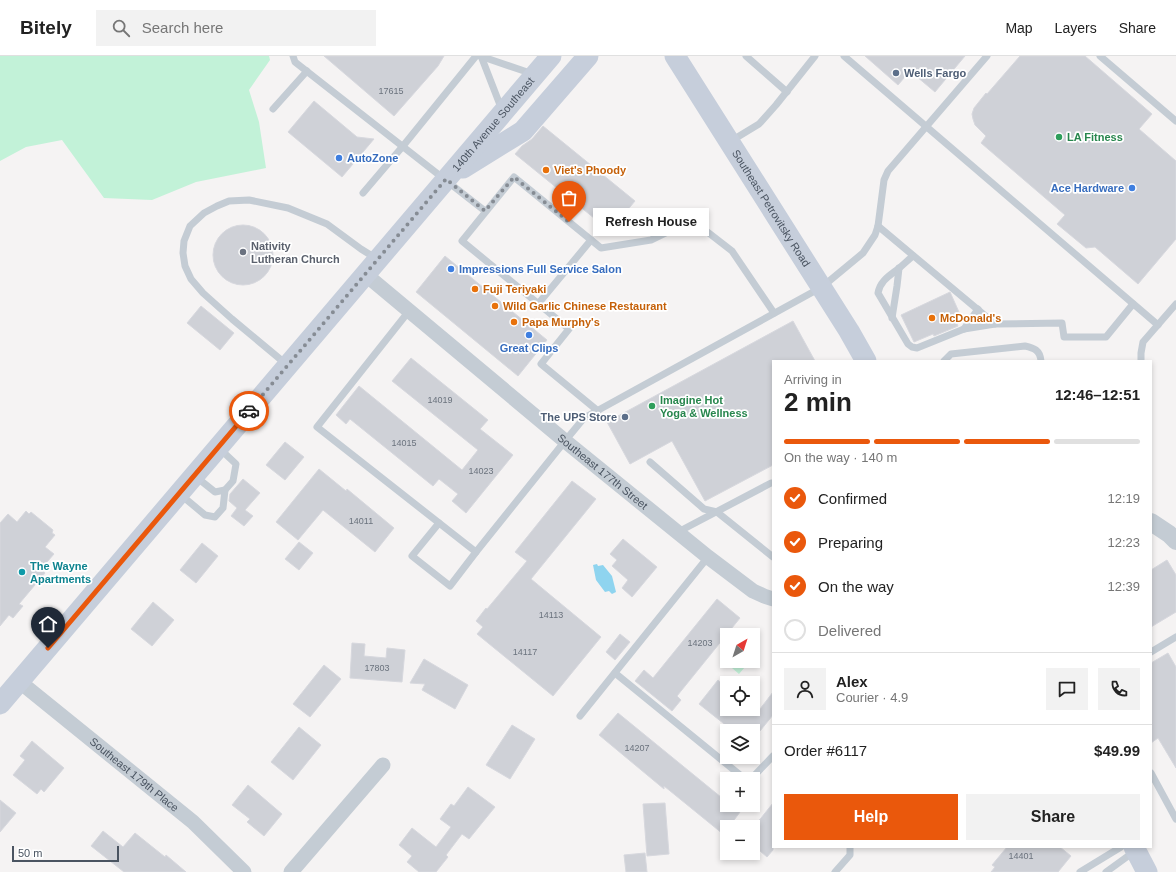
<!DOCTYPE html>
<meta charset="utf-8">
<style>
body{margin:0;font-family:Arial,sans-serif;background:#f2f2f2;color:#222;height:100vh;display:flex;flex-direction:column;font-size:15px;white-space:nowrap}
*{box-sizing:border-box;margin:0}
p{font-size:13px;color:#767676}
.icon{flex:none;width:22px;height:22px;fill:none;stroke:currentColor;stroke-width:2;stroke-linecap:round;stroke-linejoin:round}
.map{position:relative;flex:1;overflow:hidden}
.drawer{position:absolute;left:772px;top:304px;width:380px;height:488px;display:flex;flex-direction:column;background:#fff;border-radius:0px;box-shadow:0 2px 6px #0003}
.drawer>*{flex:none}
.needle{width:26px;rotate:39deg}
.fabs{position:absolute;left:720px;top:572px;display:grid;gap:8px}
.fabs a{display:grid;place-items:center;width:40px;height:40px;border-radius:0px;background:#fff;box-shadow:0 2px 6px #0003;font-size:20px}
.scale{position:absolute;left:12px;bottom:10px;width:107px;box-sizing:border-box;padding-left:4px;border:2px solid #4a5461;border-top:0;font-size:11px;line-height:14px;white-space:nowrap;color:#4a5461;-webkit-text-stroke:3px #fff;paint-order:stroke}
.pin{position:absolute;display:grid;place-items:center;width:34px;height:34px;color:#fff;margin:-41px -17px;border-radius:50% 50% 50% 0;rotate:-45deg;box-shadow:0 0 4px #0007}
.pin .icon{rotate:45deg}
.courier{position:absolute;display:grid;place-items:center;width:40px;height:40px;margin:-20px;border:3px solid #ea580c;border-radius:50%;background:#fff;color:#222;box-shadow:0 1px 5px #0007}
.bubble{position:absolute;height:28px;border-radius:0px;background:#fff;box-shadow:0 2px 6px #0003;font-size:13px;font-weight:600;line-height:28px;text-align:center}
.overview em{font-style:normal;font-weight:600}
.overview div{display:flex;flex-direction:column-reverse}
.overview{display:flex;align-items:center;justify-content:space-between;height:68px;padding:0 12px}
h1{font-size:26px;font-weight:600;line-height:30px}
.bar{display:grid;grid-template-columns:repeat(4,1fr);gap:6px 4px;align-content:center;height:48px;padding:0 12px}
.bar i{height:5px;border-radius:3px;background:#e0e0e0}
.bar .active{background:#ea580c}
.bar p{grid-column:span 4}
.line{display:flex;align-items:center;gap:10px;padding:0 12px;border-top:1px solid #e0e0e0}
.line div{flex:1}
.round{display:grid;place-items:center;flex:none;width:42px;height:42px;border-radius:0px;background:#f2f2f2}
ol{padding:0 12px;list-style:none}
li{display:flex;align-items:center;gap:12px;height:44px}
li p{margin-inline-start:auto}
li .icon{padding:4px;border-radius:50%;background:#ea580c;color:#fff;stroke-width:4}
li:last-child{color:#767676}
li i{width:22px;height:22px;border:2px solid #e0e0e0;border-radius:50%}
.primary-button{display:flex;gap:8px;margin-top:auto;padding:8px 12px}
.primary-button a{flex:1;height:46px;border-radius:0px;background:#ea580c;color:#fff;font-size:16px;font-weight:600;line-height:46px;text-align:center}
.primary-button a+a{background:#f2f2f2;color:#222}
header{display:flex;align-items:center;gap:24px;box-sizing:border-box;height:56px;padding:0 20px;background:#fff;border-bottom:1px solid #e0e0e0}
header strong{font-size:19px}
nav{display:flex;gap:22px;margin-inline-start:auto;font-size:14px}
.search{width:280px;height:36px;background:#f2f2f2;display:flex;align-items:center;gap:10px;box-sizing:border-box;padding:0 14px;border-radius:0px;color:#767676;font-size:15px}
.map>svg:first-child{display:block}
</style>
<header>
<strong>Bitely</strong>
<div class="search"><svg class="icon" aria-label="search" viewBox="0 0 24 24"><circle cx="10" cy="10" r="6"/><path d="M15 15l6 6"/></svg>Search here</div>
<nav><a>Map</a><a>Layers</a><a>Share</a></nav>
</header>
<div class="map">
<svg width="1176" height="816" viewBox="0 0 1176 816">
<rect width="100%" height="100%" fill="#f5f3f3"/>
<g fill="#c2f2d8">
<path d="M0 0H269L270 4 249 34 259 66 266 112 196 126 152 144 104 142 62 84 26 91 0 105Z"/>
<path d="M727 603V605H750L739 618 725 606Z"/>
</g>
<path fill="#8fd4ef" d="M597 508 598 510 603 509 612 520 616 536 612 538 609 535 605 536 596 524 593 509Z"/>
<g fill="#cfd1d7" stroke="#d7d8de">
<path d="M324 0H444L438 10 394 60Z"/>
<path d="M865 0H965L935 36 910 15 898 29Z"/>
<path d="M1020 0H1085L1152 58 1139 73 1176 105V183L1138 228 1095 191 1086 192 1057 168 1065 159 981 87 986 80 975 69 973 63 972 58 974 52 986 37 987 38Z"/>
<path d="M314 45 357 81 374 83 342 121 288 76Z"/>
<path d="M543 70 635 145 610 175 515 98 522 90 532 83Z"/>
<circle cx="243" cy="199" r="30"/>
<path d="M445 200 547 284 518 320 416 236Z"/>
<path d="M950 236 963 265 957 268 958 270 934 280 933 278 914 286 901 259Z"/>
<path d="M201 250 234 277 220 294 187 267Z"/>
<path d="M793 265 815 305H773V409L705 445 672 385 630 408 607 366Z"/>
<path d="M411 302 488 364 480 373 513 399 466 457 452 445 458 438 439 423 433 430 350 363 346 368 336 359 359 330 462 414 478 394 392 325Z"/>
<path d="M285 386 304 401 285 424 266 409Z"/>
<path d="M319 413 346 435 347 433 394 472 375 496 323 454 298 484 276 466Z"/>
<path d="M243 423 260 437 245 454 253 460 244 470 231 460 237 452 229 445 230 438Z"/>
<path d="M572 425 596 443 531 523 601 581 553 640 477 578 483 571 476 565 486 552 487 553 527 505 515 496Z"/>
<path d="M26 455 29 458 31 456 53 474 52 477 55 479 45 491 54 498 41 513 45 517 19 548 23 550 13 562 9 559 0 570V467L8 458 17 466Z"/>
<path d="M623 483 657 511 632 541 622 532 628 524 612 510 617 504 610 498Z"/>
<path d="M299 486 313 497 299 514 285 503Z"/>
<path d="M202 487 218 500 196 527 180 514Z"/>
<path d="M1167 504 1176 519V556L1151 571V514Z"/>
<path d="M717 543 740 562 677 640 681 644 672 655 635 625 644 614 653 622Z"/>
<path d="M153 546 174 564 152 590 131 573Z"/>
<path d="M620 578 630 586 615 604 606 596Z"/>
<path d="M352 587 365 588 364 600 386 602 387 592 405 594 402 626 350 622Z"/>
<path d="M1168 597 1176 611V712L1158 682 1151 687V607Z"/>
<path d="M424 603 468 629 455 653 422 634 425 628 410 627Z"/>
<path d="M324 609 341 623 310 661 293 648Z"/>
<path d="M718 624 727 632V653H760L773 636V659L760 675H733L699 648Z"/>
<path d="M618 657 727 746V749H731L740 756 729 771H727V773L723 778 664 730V733L599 679Z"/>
<path d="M512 669 535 683 510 723 486 709Z"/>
<path d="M299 671 321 689 293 724 271 706Z"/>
<path d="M32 685 64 712 44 736 41 733 37 738 13 719 25 704 20 700Z"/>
<path d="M248 729 282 758 264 780 247 766 250 763 232 749Z"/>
<path d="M468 731 495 751 469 783 462 778 446 799 448 801 436 816H419L407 806 412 800 399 789 412 772 436 791 451 771 440 763 451 748 454 750Z"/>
<path d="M0 744 16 757 0 776Z"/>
<path d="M665 747 669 798 647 800 643 748Z"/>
<path d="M773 747V794L767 801 753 789V772Z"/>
<path d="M103 775 123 791 135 777 165 801 166 799 186 816H124L91 790Z"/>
<path d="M1007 791H1060L1071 800 1058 816H991L995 811 992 809Z"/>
<path d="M645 797 647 816H626L624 799Z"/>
</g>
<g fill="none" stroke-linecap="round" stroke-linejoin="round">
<g stroke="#c4ccd4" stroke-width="7">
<path d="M293 0 295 6 485 155"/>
<path d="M480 0 533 18"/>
<path d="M481 0 502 54"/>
<path d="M746 0 787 36"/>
<path d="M844 0 1158 269"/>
<path d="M1100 0 1176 65"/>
<path d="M273 53 307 15"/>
<path d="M731 85 759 68 776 49 815 0"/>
<path d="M363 137 403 90 476 0"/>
<path d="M878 170 995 268 1062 267 1064 281H1106L1133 248"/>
<path d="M913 200C908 204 903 209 898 213 889 220 880 225 878 237L908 288 912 291 917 292 964 273 995 268"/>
<path d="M538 248 591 184"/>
<path d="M409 255 317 371 476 496 565 385 584 362 822 231 863 197 875 179 878 170 884 124 888 115 987 0"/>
<path d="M892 262 897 230 899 212"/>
<path d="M964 273 978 253"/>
<path d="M944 305 951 298 1025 290C1034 292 1040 294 1041 305"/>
<path d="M1141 305V297L1143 286 1176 248"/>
<path d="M286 308 232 263 203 237 191 223 185 210 183 197 184 185 190 170 204 157 217 150 229 145 249 144 288 152 327 168 361 193 377 203"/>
<path d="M598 355 541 308 569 273 462 185 514 121 601 192 651 184 692 164 732 195 774 257"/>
<path d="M650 406 704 453 717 456 773 501"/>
<path d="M195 420 215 436 225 434"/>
<path d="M181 439 205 459 215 461 223 452 225 434 233 425 236 408 220 393"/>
<path d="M439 467 412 500 450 530 476 496"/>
<path d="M678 476 771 427H773"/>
<path d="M1151 596 1176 581"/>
<path d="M615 617 745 723"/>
<path d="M580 660 708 501"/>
<path d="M1151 717 1176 763"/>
<path d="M751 723 773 700"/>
<path d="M835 816 850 799V791"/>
<path d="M1080 816 1121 791"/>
<path d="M1106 816 1135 795"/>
</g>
<g stroke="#c4ccd4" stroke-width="15">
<path id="s1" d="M365 218 565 385 708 501 753 535 764 540 773 543"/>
<path id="s2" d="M20 626 193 766 244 816"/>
<path d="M291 816 383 709"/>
</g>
<path stroke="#c4ccd4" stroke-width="18" d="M1151 466 1169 478 1176 485"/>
<g stroke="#c6cedb" stroke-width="21">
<path id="s3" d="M675 0 849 275 866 305"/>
<path d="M463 112 523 75 588 0"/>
<path id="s4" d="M0 648 551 0"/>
<path d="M1134 791 1147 816"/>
</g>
</g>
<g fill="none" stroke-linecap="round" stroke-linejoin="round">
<path stroke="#868c94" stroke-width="4" stroke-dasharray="0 7.2" d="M249 355 446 123 485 155 514 121 569 166"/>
<path stroke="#ea580c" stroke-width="5" d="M48 592 249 355"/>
</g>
<g fill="#5c6f8a" stroke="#fff" stroke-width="1.5">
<circle cx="896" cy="17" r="4"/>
<circle cx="625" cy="361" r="4"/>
</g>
<g fill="#2e9e5b" stroke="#fff" stroke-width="1.5">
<circle cx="1059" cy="81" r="4"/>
<circle cx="652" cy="350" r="4"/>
</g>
<g fill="#3f7fe0" stroke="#fff" stroke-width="1.5">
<circle cx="339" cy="102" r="4"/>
<circle cx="1132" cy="132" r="4"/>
<circle cx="451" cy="213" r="4"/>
<circle cx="529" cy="279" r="4"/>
</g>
<g fill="#e8710a" stroke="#fff" stroke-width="1.5">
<circle cx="546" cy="114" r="4"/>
<circle cx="475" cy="233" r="4"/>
<circle cx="495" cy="250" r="4"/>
<circle cx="932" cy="262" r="4"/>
<circle cx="514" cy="266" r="4"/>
</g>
<circle fill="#6b7280" stroke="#fff" stroke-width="1.5" cx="243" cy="196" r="4"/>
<circle fill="#0f9aa8" stroke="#fff" stroke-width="1.5" cx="22" cy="516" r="4"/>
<g text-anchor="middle" stroke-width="3.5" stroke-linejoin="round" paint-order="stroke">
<g font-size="9" fill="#6b737e">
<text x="391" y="38">17615</text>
<text x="440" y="347">14019</text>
<text x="404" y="390">14015</text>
<text x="481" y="418">14023</text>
<text x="361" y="468">14011</text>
<text x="551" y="562">14113</text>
<text x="700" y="590">14203</text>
<text x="525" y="599">14117</text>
<text x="377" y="615">17803</text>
<text x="637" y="695">14207</text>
<text x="1021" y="803">14401</text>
</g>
<g font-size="11" font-weight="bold" fill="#4e5e75" stroke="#fff" text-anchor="start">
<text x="904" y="21">Wells Fargo</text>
<text x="617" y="365" text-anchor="end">The UPS Store</text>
</g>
<g font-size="11" fill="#4a5461" stroke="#fff">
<text dy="4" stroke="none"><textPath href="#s4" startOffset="761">140th Avenue Southeast</textPath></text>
<text dy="4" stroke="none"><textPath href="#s3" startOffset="180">Southeast Petrovitsky Road</textPath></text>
<text dy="4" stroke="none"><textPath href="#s1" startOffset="309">Southeast 177th Street</textPath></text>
<text dy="4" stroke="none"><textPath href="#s2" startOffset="147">Southeast 179th Place</textPath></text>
</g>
<g font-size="11" font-weight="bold" fill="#27864d" stroke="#fff" text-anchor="start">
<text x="1067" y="85">LA Fitness</text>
<text x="660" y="348">Imagine Hot<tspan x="660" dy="13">Yoga &amp; Wellness</tspan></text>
</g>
<g font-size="11" font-weight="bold" fill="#366cbe" stroke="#fff" text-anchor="start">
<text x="347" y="106">AutoZone</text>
<text x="1124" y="136" text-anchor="end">Ace Hardware</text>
<text x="459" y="217">Impressions Full Service Salon</text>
<text x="529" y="296" text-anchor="middle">Great Clips</text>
</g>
<g font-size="11" font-weight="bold" fill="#c56008" stroke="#fff" text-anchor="start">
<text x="554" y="118">Viet's Phoody</text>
<text x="483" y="237">Fuji Teriyaki</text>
<text x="503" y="254">Wild Garlic Chinese Restaurant</text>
<text x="940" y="266">McDonald's</text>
<text x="522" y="270">Papa Murphy's</text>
</g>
<g font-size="11" font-weight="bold" fill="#5b616d" stroke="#fff" text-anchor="start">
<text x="251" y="194">Nativity<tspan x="251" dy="13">Lutheran Church</tspan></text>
</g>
<g font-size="11" font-weight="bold" fill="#0d838f" stroke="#fff" text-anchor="start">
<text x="30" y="514">The Wayne<tspan x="30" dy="13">Apartments</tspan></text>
</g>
</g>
</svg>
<div class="fabs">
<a><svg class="needle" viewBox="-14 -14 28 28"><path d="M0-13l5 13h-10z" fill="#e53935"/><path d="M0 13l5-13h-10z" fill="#767676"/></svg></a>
<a><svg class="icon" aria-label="locate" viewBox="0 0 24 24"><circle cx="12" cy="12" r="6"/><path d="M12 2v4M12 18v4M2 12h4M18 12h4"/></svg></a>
<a><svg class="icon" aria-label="layers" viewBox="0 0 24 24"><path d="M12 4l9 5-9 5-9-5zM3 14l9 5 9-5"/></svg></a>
<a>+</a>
<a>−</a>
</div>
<div class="scale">50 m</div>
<div class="pin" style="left:569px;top:166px;background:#ea580c"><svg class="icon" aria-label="bag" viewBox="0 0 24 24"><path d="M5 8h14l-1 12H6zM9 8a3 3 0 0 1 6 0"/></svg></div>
<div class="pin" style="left:48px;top:592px;background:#1f2937"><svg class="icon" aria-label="home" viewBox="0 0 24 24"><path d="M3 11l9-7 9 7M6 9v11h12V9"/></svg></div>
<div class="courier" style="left:249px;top:355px"><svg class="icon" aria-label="car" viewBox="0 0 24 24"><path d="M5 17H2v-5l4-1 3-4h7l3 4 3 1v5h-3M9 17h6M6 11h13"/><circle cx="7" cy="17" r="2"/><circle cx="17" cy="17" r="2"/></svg></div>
<div class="bubble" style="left:593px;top:152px;width:116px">Refresh House</div>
<section class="drawer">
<div class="overview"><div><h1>2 min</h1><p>Arriving in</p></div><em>12:46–12:51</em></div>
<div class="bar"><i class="active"></i><i class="active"></i><i class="active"></i><i></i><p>On the way · 140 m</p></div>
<ol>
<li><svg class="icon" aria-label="check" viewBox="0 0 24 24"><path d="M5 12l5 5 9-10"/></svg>Confirmed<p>12:19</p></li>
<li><svg class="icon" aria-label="check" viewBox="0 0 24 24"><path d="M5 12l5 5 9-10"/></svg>Preparing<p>12:23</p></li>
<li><svg class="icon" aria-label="check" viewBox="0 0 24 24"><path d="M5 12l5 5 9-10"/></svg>On the way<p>12:39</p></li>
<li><i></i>Delivered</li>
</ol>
<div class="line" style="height:72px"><a class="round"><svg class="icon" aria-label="person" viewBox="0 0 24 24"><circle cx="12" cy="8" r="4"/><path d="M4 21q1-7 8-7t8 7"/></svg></a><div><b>Alex</b><p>Courier · 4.9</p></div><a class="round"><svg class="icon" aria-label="chat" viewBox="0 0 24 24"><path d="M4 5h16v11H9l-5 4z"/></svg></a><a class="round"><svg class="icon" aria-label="phone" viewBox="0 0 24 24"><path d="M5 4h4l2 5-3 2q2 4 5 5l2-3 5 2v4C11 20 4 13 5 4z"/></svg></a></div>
<div class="line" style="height:52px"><div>Order #6117</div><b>$49.99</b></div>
<div class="primary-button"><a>Help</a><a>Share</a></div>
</section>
</div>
